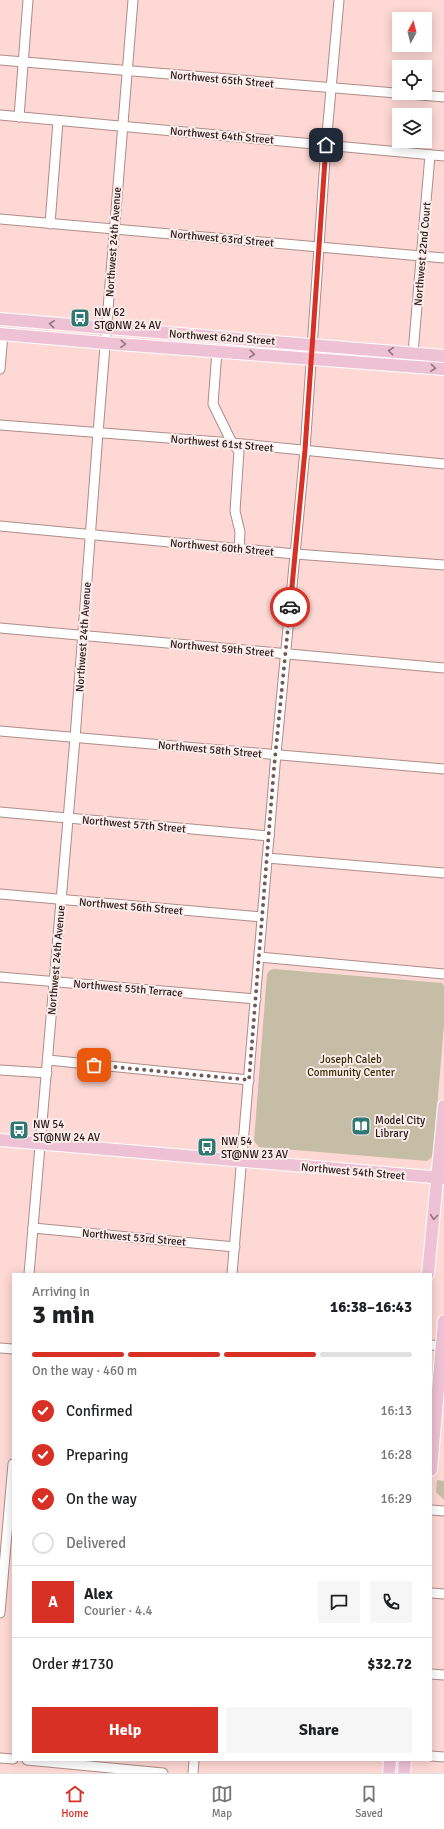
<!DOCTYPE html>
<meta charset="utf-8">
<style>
body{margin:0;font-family:Signika,sans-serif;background:#f6f6f6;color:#202124;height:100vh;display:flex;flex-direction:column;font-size:15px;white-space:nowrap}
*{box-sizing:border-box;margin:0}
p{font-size:13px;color:#757577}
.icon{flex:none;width:22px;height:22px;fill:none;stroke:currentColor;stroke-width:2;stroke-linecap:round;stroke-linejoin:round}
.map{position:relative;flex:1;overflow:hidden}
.sheet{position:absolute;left:12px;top:1273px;width:420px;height:488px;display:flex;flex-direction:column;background:#fff;border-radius:0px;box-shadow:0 2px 10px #0003}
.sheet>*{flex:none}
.needle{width:26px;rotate:7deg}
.controls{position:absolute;left:392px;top:12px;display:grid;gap:8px}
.controls a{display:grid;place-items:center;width:40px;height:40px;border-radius:0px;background:#fff;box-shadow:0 2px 10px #0003;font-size:20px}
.pin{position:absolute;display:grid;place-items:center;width:34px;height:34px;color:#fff;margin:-17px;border-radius:8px;box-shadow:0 2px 6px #0006}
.courier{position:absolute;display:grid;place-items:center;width:40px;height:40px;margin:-20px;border:3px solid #d93025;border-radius:50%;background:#fff;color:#222;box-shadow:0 1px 5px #0007}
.head em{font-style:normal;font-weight:700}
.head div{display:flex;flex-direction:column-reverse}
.head{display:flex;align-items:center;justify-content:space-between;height:68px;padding:0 20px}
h1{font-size:26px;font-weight:700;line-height:30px}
.bar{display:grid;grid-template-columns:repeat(4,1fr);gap:6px 4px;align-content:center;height:48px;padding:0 20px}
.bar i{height:5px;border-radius:3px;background:#e0e0e0}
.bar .current{background:#d93025}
.bar p{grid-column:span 4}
.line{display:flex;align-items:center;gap:10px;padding:0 20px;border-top:1px solid #e0e0e0}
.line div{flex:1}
.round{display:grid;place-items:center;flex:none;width:42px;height:42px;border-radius:0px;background:#f6f6f6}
ol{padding:0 20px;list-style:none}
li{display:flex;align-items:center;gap:12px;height:44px}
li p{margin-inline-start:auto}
li .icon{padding:4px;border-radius:50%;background:#d93025;color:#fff;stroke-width:4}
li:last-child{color:#757577}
li i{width:22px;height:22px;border:2px solid #e0e0e0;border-radius:50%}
.primary-button{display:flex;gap:8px;margin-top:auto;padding:8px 20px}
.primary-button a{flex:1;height:46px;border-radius:0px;background:#d93025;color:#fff;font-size:16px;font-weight:700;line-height:46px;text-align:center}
.primary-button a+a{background:#f6f6f6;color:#202124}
.tabs{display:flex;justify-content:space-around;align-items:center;height:56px;border-top:1px solid #e0e0e0;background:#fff;font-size:11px;color:#757577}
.tabs a{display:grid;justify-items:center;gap:2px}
.tabs .current{color:#d93025}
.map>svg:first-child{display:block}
</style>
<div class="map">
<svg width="444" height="1773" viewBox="0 0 444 1773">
<rect width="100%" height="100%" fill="#fed8d4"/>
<g fill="#c5bda5">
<path d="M274 969 442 983 444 986V1024L433 1156 427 1161 259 1147 254 1141 267 974 270 970Z"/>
<path d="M437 1480 444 1481V1500L436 1492Z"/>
</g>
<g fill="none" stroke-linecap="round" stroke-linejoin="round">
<g stroke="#ae8c88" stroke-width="11">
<g id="minor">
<path d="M0 60 444 97"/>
<path d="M0 115 444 156"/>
<path d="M19 117 28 0"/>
<path d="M0 219 444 258"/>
<path d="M50 224 58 121"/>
<path d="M217 351 213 404 232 443 239 451 235 511 240 532 239 549"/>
<path d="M413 353 430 155"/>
<path d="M0 369 3 334"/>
<path d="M0 425 232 443 444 464"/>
<path d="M0 526 295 554 444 565"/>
<path d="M0 628 444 668"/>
<path d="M0 731 444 769"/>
<path d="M0 812 269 836"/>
<path d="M267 858 444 873"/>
<path d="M0 894 262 917"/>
<path d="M259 957 444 974"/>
<path d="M0 977 256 999"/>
<path d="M48 1060 249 1080"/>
<path d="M0 1070 47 1073"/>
<path d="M33 1228 235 1247"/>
<path d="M29 1274 75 738 98 433 133 0"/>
<path d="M232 1274 276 754 305 450 326 145 339 0"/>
<path d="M431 1345 444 1346"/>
<path d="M0 1348 13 1349"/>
<path d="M431 1510 444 1511"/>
<path d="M431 1593 444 1594"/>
<path d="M0 1613 13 1464"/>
<path d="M431 1674 444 1675"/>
<path d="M431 1756 444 1757"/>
<path d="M0 1758 13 1759"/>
<path d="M27 1760 163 1773"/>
<path d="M193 1773 194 1760"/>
</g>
</g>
<g stroke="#fff" stroke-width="14">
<g id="major">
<path d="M0 319 444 356"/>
<path d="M0 334 105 343 444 369"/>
<path d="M0 1140 444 1178"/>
<path d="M428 1274 444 1106"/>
<path d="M431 1470 444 1321"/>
<path d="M389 1773 390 1760"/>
<path d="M404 1773 405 1760"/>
</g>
</g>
<use href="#minor" stroke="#fff" stroke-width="9"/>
<use href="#major" stroke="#eec2d4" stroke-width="12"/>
</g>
<defs><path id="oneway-chevron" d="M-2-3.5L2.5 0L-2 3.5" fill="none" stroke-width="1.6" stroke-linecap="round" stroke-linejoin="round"/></defs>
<g stroke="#93757e">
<use href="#oneway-chevron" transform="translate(52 324) rotate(-175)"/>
<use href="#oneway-chevron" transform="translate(123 344) rotate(4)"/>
<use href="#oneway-chevron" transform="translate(391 351) rotate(-175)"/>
<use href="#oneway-chevron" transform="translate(252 354) rotate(5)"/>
<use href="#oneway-chevron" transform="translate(433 368) rotate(5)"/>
<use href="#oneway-chevron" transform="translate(434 1217) rotate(95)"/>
</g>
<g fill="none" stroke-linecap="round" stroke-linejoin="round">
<path stroke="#705b58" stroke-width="4" stroke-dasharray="0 7.2" d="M94 1065 249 1080 274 768 290 607"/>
<path stroke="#d93025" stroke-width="5" d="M290 607 305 450 326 145"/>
</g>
<defs>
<g id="bus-square" transform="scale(1)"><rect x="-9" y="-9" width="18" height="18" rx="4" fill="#307873" stroke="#fbecea"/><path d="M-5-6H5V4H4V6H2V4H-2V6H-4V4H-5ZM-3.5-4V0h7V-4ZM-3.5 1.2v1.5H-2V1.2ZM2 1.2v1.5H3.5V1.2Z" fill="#fff"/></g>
<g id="library-square" transform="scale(1)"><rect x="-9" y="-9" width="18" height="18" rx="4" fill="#307873" stroke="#fbecea"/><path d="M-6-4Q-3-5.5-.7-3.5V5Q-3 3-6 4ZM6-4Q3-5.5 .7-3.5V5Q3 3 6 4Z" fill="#fff"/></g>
</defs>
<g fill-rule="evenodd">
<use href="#bus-square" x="80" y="318"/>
<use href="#library-square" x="361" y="1126"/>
<use href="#bus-square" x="19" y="1130"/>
<use href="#bus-square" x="207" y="1147"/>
</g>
<g text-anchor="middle" stroke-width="4" stroke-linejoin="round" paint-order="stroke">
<g font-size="11" fill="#241716" stroke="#fbecea">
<text transform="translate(222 79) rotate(5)" y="4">Northwest 65th Street</text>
<text transform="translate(222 135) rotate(5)" y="4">Northwest 64th Street</text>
<text transform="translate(222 238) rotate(5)" y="4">Northwest 63rd Street</text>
<text transform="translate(113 242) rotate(-86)" y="4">Northwest 24th Avenue</text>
<text transform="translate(422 254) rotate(-85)" y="4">Northwest 22nd Court</text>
<text transform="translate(222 337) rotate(4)" y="4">Northwest 62nd Street</text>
<text transform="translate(222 443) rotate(5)" y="4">Northwest 61st Street</text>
<text transform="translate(222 547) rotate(5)" y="4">Northwest 60th Street</text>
<text transform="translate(83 637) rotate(-86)" y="4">Northwest 24th Avenue</text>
<text transform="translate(222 648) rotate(5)" y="4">Northwest 59th Street</text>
<text transform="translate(210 749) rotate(5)" y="4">Northwest 58th Street</text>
<text transform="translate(134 824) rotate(5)" y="4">Northwest 57th Street</text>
<text transform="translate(131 906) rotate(5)" y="4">Northwest 56th Street</text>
<text transform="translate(56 960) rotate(-85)" y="4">Northwest 24th Avenue</text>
<text transform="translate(128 988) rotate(5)" y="4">Northwest 55th Terrace</text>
<text transform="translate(353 1171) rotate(5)" y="4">Northwest 54th Street</text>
<text transform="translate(134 1237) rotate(5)" y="4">Northwest 53rd Street</text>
</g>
<g font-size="11" fill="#241716" stroke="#fbecea" text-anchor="start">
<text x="94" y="316">NW 62<tspan x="94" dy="13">ST@NW 24 AV</tspan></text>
<text x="375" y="1124">Model City<tspan x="375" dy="13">Library</tspan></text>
<text x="33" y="1128">NW 54<tspan x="33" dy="13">ST@NW 24 AV</tspan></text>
<text x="221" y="1145">NW 54<tspan x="221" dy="13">ST@NW 23 AV</tspan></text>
</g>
<g font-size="11" fill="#382c04" stroke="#fbecea">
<text x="351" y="1063">Joseph Caleb<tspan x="351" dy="13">Community Center</tspan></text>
</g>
</g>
</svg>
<div class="controls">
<a><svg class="needle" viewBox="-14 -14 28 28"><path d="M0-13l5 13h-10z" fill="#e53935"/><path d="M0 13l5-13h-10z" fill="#757577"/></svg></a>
<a><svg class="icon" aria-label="locate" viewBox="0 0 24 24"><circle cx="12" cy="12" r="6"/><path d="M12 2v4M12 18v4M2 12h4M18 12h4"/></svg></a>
<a><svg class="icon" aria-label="layers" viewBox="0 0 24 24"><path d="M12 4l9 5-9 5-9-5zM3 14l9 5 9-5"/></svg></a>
</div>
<div class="pin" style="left:94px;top:1065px;background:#ea580c"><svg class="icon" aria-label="bag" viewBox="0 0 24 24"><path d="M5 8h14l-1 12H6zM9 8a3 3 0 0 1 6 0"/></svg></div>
<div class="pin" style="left:326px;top:145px;background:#1f2937"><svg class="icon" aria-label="home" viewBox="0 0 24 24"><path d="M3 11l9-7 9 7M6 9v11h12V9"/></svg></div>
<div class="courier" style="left:290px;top:607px"><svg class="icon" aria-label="car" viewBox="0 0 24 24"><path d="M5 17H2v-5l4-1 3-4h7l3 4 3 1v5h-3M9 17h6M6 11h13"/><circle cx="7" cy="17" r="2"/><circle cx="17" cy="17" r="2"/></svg></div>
<section class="sheet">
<div class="head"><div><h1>3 min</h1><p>Arriving in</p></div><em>16:38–16:43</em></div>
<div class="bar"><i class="current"></i><i class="current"></i><i class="current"></i><i></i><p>On the way · 460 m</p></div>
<ol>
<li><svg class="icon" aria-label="check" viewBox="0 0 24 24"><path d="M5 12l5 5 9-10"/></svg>Confirmed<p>16:13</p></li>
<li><svg class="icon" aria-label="check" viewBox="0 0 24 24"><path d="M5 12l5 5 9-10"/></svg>Preparing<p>16:28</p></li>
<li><svg class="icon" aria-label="check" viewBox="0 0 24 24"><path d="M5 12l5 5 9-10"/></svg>On the way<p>16:29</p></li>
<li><i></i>Delivered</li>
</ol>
<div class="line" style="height:72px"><b class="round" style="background:#d93025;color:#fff">A</b><div><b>Alex</b><p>Courier · 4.4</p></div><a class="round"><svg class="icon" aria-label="chat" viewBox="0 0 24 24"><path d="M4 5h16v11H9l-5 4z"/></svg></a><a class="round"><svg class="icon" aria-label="phone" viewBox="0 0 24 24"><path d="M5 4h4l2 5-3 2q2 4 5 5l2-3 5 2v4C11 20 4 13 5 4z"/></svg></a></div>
<div class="line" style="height:52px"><div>Order #1730</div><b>$32.72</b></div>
<div class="primary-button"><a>Help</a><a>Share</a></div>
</section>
</div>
<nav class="tabs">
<a class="current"><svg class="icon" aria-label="home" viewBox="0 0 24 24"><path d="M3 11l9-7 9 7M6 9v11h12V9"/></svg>Home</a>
<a><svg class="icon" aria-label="map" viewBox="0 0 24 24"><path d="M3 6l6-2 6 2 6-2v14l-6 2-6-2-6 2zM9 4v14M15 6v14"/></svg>Map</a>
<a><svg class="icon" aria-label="saved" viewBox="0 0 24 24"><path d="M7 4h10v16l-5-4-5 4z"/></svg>Saved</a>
</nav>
